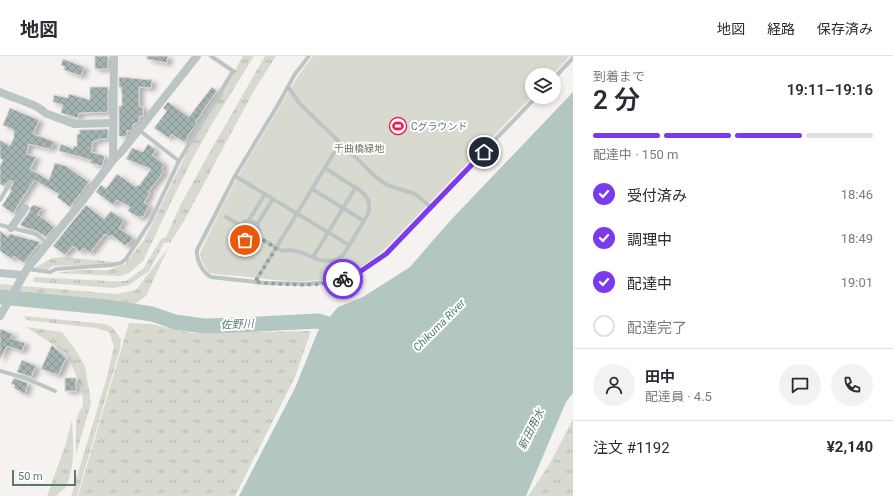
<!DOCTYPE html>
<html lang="ja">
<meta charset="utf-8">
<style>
body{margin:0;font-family:Roboto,"Noto Sans JP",sans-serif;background:#f2f2f3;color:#2b2b33;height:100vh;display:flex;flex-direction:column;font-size:15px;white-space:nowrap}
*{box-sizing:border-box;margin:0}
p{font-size:13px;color:#7c7c81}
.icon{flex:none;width:22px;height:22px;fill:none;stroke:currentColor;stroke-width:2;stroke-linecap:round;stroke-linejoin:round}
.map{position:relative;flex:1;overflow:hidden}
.details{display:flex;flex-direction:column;background:#fff;width:320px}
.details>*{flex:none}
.fabs{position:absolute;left:525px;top:12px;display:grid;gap:8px}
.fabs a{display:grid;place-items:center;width:36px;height:36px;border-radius:50%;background:#fff;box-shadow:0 2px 6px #0003;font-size:20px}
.scale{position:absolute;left:12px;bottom:10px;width:64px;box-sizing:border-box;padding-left:4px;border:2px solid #597877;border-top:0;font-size:11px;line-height:14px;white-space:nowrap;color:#597877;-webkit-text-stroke:3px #fff;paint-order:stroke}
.pin{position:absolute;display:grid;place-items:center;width:34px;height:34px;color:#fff;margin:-17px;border:2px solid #fff;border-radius:50%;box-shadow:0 1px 4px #0007}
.courier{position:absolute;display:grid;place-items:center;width:40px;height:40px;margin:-20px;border:3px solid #7c3aed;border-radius:50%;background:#fff;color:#222;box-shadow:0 1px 5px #0007}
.headline em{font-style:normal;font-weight:600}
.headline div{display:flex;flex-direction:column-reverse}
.headline{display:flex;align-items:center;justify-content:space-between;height:68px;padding:0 20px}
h1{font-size:26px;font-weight:600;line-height:30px}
.bar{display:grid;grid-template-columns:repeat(4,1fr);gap:6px 4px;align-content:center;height:48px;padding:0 20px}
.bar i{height:5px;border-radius:3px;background:#e1e1e2}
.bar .on{background:#7c3aed}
.bar p{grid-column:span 4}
.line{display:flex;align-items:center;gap:10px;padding:0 20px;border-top:1px solid #e1e1e2}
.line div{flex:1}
.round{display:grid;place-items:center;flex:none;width:42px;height:42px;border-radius:21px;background:#f2f2f3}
ol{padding:0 20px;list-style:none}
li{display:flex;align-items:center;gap:12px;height:44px}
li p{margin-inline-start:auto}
li .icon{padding:4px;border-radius:50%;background:#7c3aed;color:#fff;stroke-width:4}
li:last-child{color:#7c7c81}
li i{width:22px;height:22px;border:2px solid #e1e1e2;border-radius:50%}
header{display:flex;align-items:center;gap:24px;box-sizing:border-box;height:56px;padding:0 20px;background:#fff;border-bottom:1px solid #e1e1e2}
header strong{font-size:19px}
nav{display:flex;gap:22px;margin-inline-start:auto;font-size:14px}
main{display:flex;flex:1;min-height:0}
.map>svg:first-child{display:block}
</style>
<header>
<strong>地図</strong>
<nav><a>地図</a><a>経路</a><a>保存済み</a></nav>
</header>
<main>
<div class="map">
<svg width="573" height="440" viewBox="0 0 573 440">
<defs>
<pattern id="grass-tufts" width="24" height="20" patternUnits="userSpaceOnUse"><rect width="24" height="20" fill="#d9dacf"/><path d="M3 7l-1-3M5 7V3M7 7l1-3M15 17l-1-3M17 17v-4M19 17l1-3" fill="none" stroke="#b3b6ad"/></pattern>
<pattern id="building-cross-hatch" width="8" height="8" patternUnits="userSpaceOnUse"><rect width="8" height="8" fill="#a3b3b2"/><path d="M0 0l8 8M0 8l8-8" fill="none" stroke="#889696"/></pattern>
<filter id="shadow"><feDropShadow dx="4.5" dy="2.5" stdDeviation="2" flood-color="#0004"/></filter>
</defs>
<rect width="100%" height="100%" fill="#f5f2f0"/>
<g fill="url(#grass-tufts)">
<path d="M243 0H254L209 73 191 106 175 138 143 205 129 217 119 220 56 217 80 214H109L125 208 144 184 186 98 212 55Z"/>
<path d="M265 0H276L252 38 184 165 170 187H164L149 215 129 229 114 232 33 226 34 221 107 225H126L143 213 161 183 166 181 181 148 208 99Z"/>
<path d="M168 192 146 240 119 260 53 254 0 244V228L116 238 136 234Z"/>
<path d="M64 201 115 206 113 208 53 210 47 214 34 212 52 202Z"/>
<path d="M24 260 105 268 112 271 121 283 120 293 77 440H71L107 321 114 290 109 276 95 272 26 264Z"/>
<path d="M129 267 151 268 191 277 311 275 295 321 235 440H78Z"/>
<path d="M26 271 62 276 75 293 85 310 91 347 76 398V368L78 358 83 349 82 332 66 297Z"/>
<path d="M573 363V440H528L549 409Z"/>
<path d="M72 364C73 387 76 406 67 429 65 433 59 435 57 440H47L65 390Z"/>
</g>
<path fill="#d9dacf" d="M313 0H570L552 19H532V40L385 193C371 205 356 216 338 221 308 229 270 224 240 220 230 219 219 219 209 217 205 211 200 204 200 197L221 153 241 115 300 17Z"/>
<path fill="#b2c7c2" d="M573 36V337L566 346 526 440H239L295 332 318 275 338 251 363 241 410 211 449 166Z"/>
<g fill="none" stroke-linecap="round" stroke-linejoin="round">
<path stroke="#b2c7c2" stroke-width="15" d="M0 241 106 251 152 258 175 266 204 270 239 269 318 265 343 273"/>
</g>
<g fill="url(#building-cross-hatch)" stroke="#d6d4d3" filter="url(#shadow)">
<rect x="95" y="0" width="13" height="13"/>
<path d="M147 0H168L167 7 147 3Z"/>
<path d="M63 3 84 11 81 20 64 14 65 11 61 9Z"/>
<path d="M119 21 152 24 151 32 139 31V51H143V60H139V65L136 68H133V73L131 75 127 74 126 81 119 80V50H122V37L121 31H119Z"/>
<path d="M90 31H108V56L79 57 78 62 61 57 63 49 53 46 54 39 68 42 69 38 90 44Z"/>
<path d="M212 31 217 35 201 57 202 58 195 66 197 67 189 78 186 85 184 86 171 78 169 82 154 72 167 55 163 52 168 46 189 61Z"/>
<path d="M10 52 39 64 33 78 55 86 50 93 29 88 26 98 36 101 30 113 49 124 55 107 66 110 89 126 70 151 57 141 59 138 34 124 13 157 2 150 12 134H10L13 127V125L10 124 4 130 0 128V110L3 104 0 102V84L10 90 14 81V74L3 69Z"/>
<path d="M108 73V83H98V85H93L91 96 105 100 102 110 90 107 91 104 59 95 61 88 73 93 74 90 77 91V78H80L79 74Z"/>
<path d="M148 88 156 94 152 99 164 108 161 113 164 115 148 136 150 137 144 146 149 150 143 161 141 160 140 162 128 155 130 151 117 144 113 149 96 136 101 129 106 133 117 118 136 131 137 129 139 130 151 113 126 103 132 92 143 96Z"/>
<path d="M34 149 42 152 37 158 54 171 46 181 37 175 24 171 20 169 30 155V152Z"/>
<path d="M86 149 104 163 111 155 124 164 119 172 133 182 129 188 128 187 126 190 114 181 111 179 110 181 105 178 90 197 83 192 80 196 73 190 65 199 53 190Z"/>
<path d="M0 175 8 181 10 178 40 186 24 207 14 200 12 203 0 195Z"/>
<path d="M0 273 13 278 10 282 25 287 22 295 7 290 0 303Z"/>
<path d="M52 289 66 302 58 319 41 313Z"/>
<path d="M22 304 36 310 31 321 17 316Z"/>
<path d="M14 322 28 327 25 338 14 332 15 329 11 328Z"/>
<rect x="65" y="322" width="11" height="13"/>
</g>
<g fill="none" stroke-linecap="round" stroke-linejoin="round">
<g stroke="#bcc5c5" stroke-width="4">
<path d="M309 0 295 18 279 47 235 120 197 194C196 203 202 216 211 221L264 227 308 228 337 225 361 215 386 198 536 41"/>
<path d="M554 22 573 2"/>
<path d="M288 31 300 48 377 122 387 129 415 138 431 151"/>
<path d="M139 74 179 105"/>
<path d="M235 120 349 189"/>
<path d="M312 133 364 165"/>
<path d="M0 144 10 127"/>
<path d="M226 161 240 169"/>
<path d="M249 164 265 138"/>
<circle cx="249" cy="175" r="10"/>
<path d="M257 168 273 143"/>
<path d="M0 169 36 178 48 188"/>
<path d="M258 181 282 195 291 194 303 197 319 204 333 205 338 203 344 198 368 158C371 148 369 143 362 136L325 112"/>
<path d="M313 201 356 131"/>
<path d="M27 213 50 216 56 213 112 209 121 207 126 203 150 166 179 105 233 15 211 0"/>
<path d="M255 226 334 97"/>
<path d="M0 315 25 322 55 335"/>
</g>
<g stroke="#bcc5c5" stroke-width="8">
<path d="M0 36C12 42 38 48 45 57L74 68 113 67"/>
<path d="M113 104 122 95 197 0"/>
<path d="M11 172 25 152"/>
<path d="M0 217 23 219"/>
<path d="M0 260 27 213 80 148 113 104 114 0"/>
</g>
</g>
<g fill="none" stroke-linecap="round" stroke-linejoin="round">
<path stroke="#90a3a1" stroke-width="4" stroke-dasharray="0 7.2" d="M245 184 252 185 258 181 276 192 255 226C280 228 320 232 343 223"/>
<path stroke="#7c3aed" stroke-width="5" d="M343 223 361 215 386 198 484 96"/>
</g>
<defs>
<g id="stadium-ring" transform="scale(0.9)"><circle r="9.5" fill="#fff" stroke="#ef1550" stroke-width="1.5"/><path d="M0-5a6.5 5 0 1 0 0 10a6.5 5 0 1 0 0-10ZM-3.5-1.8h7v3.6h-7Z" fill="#ef1550"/></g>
</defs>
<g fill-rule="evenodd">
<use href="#stadium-ring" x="398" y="70"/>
</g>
<g text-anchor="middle" stroke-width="4" stroke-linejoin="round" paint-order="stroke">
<g font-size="10" fill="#597877" stroke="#fff" text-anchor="start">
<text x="411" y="74">Cグラウンド</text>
</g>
<g font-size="10" fill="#6e755c" stroke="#fff">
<text x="359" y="96">千曲橋緑地</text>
</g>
<g font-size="11" font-style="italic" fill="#587a72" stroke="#fff">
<text transform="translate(237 268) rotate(-3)" y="4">佐野川</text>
<text transform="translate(439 269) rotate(-45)" y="4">Chikuma River</text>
<text transform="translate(531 373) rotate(-63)" y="4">新田用水</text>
</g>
</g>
</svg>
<div class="fabs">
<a><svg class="icon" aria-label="layers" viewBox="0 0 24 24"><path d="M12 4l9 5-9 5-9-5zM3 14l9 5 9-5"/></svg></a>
</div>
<div class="scale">50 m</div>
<div class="pin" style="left:245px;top:184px;background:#ea580c"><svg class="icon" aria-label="bag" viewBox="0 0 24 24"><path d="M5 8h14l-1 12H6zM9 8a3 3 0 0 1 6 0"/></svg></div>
<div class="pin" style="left:484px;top:96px;background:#1f2937"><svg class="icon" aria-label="home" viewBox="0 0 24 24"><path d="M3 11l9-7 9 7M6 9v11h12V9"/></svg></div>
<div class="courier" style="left:343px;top:223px"><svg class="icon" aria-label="bike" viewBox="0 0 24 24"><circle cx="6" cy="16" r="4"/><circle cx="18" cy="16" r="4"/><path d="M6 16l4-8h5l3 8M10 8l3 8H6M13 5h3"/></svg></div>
</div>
<section class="details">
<div class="headline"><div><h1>2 分</h1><p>到着まで</p></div><em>19:11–19:16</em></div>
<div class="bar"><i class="on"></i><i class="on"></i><i class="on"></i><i></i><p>配達中 · 150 m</p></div>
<ol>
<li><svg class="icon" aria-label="check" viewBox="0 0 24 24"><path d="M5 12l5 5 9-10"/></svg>受付済み<p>18:46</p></li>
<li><svg class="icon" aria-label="check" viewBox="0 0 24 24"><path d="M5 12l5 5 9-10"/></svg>調理中<p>18:49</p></li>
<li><svg class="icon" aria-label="check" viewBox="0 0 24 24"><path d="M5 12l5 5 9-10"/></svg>配達中<p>19:01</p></li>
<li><i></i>配達完了</li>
</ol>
<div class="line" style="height:72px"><a class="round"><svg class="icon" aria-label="person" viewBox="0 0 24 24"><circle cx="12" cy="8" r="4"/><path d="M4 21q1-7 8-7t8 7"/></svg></a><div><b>田中</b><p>配達員 · 4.5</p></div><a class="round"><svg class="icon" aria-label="chat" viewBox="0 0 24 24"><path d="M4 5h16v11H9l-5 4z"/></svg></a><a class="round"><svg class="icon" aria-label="phone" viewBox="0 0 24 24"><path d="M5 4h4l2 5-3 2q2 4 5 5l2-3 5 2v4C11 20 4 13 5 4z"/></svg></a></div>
<div class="line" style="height:52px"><div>注文 #1192</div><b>¥2,140</b></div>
</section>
</main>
